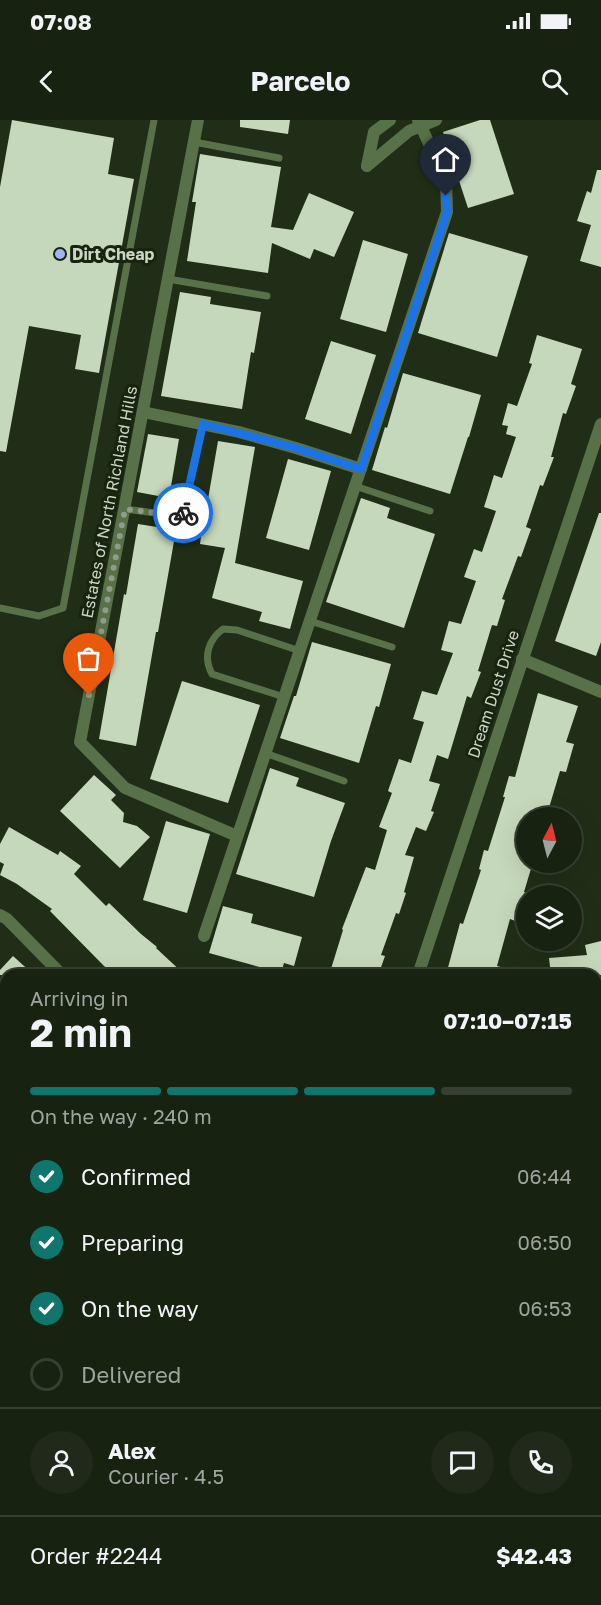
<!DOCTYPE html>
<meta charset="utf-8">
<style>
body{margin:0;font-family:"Golos Text",sans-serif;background:#212a1a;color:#f1f3f6;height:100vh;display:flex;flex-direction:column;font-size:22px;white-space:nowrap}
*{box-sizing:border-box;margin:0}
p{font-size:20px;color:#9fa49f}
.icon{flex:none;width:33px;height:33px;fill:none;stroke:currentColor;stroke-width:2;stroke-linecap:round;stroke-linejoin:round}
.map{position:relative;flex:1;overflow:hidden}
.details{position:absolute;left:0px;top:849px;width:602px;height:636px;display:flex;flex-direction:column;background:#182211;border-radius:18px 18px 0 0;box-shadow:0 6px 24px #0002,0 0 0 2px #363f31}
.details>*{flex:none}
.needle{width:39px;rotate:7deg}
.controls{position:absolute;left:516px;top:687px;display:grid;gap:12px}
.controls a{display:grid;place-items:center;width:66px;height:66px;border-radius:50%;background:#182211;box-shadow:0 6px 24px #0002,0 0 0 2px #363f31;font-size:30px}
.pin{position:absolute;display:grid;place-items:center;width:51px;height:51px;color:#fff;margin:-62px -26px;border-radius:50% 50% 50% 0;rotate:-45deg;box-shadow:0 0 6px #0007}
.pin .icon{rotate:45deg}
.courier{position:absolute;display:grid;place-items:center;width:60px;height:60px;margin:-30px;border:4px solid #1a73e8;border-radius:50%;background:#fff;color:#222;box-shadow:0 2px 8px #0007}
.overview em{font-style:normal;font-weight:700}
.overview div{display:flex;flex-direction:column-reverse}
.overview{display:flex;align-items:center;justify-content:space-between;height:102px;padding:0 30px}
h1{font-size:39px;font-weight:700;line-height:45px}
.bar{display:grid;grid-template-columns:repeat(4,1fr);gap:9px 6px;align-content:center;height:72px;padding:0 30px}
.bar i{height:8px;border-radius:4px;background:#363f31}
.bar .current{background:#0f766e}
.bar p{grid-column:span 4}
.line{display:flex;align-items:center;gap:15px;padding:0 30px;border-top:2px solid #363f31}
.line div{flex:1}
.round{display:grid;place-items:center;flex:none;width:63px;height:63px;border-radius:32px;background:#212a1a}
ol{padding:0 30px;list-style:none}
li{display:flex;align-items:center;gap:18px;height:66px}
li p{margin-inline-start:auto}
li .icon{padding:6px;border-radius:50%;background:#0f766e;color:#fff;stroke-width:4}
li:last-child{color:#9fa49f}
li i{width:33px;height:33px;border:3px solid #363f31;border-radius:50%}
.status{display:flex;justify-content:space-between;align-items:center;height:42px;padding:0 30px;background:#182211;direction:ltr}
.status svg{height:16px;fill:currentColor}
header{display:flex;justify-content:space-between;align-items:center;height:78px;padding:0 30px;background:#182211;font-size:27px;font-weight:700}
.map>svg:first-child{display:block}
</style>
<div class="status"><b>07:08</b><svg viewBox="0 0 49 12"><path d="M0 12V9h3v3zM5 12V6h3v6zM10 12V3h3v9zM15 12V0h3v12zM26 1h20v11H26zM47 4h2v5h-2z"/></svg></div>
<header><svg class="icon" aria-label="back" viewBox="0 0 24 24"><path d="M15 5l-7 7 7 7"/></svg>Parcelo<svg class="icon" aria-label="search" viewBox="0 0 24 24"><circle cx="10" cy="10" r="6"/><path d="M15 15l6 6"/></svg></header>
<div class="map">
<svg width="601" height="1485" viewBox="0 0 601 1485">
<rect width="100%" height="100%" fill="#202e17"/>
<g fill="#47507a">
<path d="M6 963V1204L0 1205V965Z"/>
<path d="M94 1479H162L161 1485H77Z"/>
</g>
<g fill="#c6d8bb">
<path d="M12 0 114 18 108 54 134 59 99 253 75 249 81 215 29 206 6 332 0 331V67Z"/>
<path d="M240 0H290L288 14 240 7Z"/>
<path d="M480 0H490L514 74 468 88 443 12Z"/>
<path d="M200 34 281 47 271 107 293 110 309 73 354 92 334 137 314 129 310 139 272 123 268 153 187 141 196 82H192Z"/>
<path d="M597 50H601V147L580 141 591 105 577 101 587 71 591 73Z"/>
<path d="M449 113 528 136 497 237 418 213Z"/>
<path d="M363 120 408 134 386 212 340 199Z"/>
<path d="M180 172 211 177 210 184 261 192 254 233 251 232 242 289 161 276Z"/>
<path d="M537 215 582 229 571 264 576 266 566 294 563 293 551 337H554L543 366 540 365 526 407 531 409 521 437 518 436 502 479 505 480 497 506 492 505 478 551 481 552 471 578 467 576 448 639 437 635 429 661 440 664 431 691 434 692 426 711 416 707 405 735 414 737 404 772 406 773 399 794 396 793 381 835 385 836 379 853 368 849 366 855H349L331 849 343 810 342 809 366 747 375 750 387 710 379 707 392 673 388 671 399 639 411 643 424 602 413 599 422 571 437 575 453 533 441 530 449 501 461 504 476 461 464 457 474 429 482 432 496 391 484 387 494 355 502 358 516 317 506 314 508 306 502 305 508 283 517 286 532 244 529 243Z"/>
<path d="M331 221 376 235 351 314 305 299Z"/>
<path d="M403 253 481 275 469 317H468L450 374 372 350 385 307 387 308Z"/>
<path d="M148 314 179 319 169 378 137 372Z"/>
<path d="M218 321 255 327 235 443 303 461 290 509 259 501 262 492 212 478 225 428 200 424 203 402 197 401 199 390 206 391Z"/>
<path d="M288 339 331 351 309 430 266 418Z"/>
<path d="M361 378 390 388 387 398 435 414 404 508 326 482Z"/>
<path d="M599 393H601V522L596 536 555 521Z"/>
<path d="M138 404 176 410 158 512H156L136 626 99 619 124 474 126 475Z"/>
<path d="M312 522 391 544 379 587 376 586 359 643 280 618 294 576H296Z"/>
<path d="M182 561 260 585 228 683 150 659Z"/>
<path d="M538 573 578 586 566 622 574 624 566 652 560 651 546 698H526V742H533L524 772 526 773V786L521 803 510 799 497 846 518 852 517 855H446L460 803 463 804 481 750 479 749 484 730 488 731 505 677H503L509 656 515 657Z"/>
<path d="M270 648 299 658 296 666 345 683 331 721 314 777 236 754Z"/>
<path d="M94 655 116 675 111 680 124 693 123 702 137 706 150 717 120 748 60 691Z"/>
<path d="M166 701 210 714 187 793 143 780Z"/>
<path d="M9 707 58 735 60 731 81 746 74 754 106 786 109 783 141 814 157 827 156 828 185 855H116L104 846 50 791 52 789 17 764 0 755 4 744 0 742V724Z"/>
<path d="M223 786 253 794 251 803 302 817 294 846 284 843 281 853 209 833Z"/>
<path d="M601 821V855H551L549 838 587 835 585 825Z"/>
<path d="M13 836 34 855H0V850Z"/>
</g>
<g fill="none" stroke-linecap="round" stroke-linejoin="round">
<g stroke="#5a6652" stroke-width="3" stroke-dasharray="4.5 3" stroke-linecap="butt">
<path d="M596 1098 601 1096"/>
<path d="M0 1285 6 1283"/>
</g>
<g stroke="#587148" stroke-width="7">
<path d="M194 22 279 38"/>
<path d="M168 159 267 176"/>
<path d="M355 366 430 391"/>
<path d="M125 389 178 396 184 392 203 304"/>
<path d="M0 488 39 496 63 488 154 0"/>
<path d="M310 501 392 527"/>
<path d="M284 577 212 554C203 537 208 520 223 509L237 510 300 531"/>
<path d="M265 633 344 661"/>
</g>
<g stroke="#587148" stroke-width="12">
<path d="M198 0 80 622 125 668 237 716"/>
<path d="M367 46 409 11 436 0"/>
<path d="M367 46 374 12 390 0"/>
<path d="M143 292 239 312 296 328 361 349"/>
<path d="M522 539 601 572"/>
<path d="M0 795 7 799 62 855"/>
<path d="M204 816 447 92 446 60 418 0"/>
<path d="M418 855 601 304"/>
<path d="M596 915 601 914"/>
<path d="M0 955 6 953"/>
<path d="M596 1218 601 1216"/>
<path d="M0 1405 6 1403"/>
</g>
<g stroke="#587148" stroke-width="12">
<path d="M596 1442H601"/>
<path d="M0 1480 6 1478"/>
</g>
<g stroke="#8b9684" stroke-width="7">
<g id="rail">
<path d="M596 1057 601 1055"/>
<path d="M0 1245 6 1243"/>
</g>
</g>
<use href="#rail" stroke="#17240e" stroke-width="4.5" stroke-dasharray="14" stroke-linecap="butt"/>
</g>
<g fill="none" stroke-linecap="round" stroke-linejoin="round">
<path stroke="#909b89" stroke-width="6" stroke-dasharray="0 10.8" d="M89 575 125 389 178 396 183 393"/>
<path stroke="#1a73e8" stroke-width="8" d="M183 393 203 304 296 328 361 349 447 92 446 76"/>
</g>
<circle fill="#a2b2fd" stroke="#17240e" stroke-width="2" cx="60" cy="134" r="6"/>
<g text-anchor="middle" stroke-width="6" stroke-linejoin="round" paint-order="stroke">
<g font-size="16" font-weight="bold" fill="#ccd5c6" stroke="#17240e" text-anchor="start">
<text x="72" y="140">Dirt Cheap</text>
</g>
<g font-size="16" fill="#ccd5c6" stroke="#17240e">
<text transform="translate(109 382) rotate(-79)" y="6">Estates of North Richland Hills</text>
<text transform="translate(493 574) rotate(-72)" y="6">Dream Dust Drive</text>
</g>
</g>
</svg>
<div class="controls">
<a><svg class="needle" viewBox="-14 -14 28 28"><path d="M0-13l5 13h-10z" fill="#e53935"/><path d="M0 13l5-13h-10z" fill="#9fa49f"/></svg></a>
<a><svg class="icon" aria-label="layers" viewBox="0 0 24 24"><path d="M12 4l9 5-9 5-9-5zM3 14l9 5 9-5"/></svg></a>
</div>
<div class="pin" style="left:89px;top:575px;background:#ea580c"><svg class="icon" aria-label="bag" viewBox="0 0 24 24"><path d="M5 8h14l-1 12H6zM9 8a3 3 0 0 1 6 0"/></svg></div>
<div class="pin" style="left:446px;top:76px;background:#1f2937"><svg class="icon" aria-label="home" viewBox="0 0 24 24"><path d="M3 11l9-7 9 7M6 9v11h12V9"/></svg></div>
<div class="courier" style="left:183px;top:393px"><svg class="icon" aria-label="bike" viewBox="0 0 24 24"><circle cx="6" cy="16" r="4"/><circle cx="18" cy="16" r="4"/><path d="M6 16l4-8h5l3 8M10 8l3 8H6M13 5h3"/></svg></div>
<section class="details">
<div class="overview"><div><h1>2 min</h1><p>Arriving in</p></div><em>07:10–07:15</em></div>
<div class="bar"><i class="current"></i><i class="current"></i><i class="current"></i><i></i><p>On the way · 240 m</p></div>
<ol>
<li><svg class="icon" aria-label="check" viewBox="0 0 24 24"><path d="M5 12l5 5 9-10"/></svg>Confirmed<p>06:44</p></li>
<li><svg class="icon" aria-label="check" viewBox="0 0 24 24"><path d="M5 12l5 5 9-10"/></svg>Preparing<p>06:50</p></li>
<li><svg class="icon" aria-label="check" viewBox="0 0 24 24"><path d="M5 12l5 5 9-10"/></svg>On the way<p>06:53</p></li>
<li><i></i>Delivered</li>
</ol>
<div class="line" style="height:108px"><a class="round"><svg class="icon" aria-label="person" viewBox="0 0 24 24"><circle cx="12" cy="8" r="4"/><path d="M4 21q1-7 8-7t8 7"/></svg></a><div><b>Alex</b><p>Courier · 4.5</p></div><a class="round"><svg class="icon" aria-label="chat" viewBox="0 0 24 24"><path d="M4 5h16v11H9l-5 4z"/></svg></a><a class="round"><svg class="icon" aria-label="phone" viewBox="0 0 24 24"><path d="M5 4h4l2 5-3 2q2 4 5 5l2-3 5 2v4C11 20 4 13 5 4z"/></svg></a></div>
<div class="line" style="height:78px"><div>Order #2244</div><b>$42.43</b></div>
</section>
</div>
